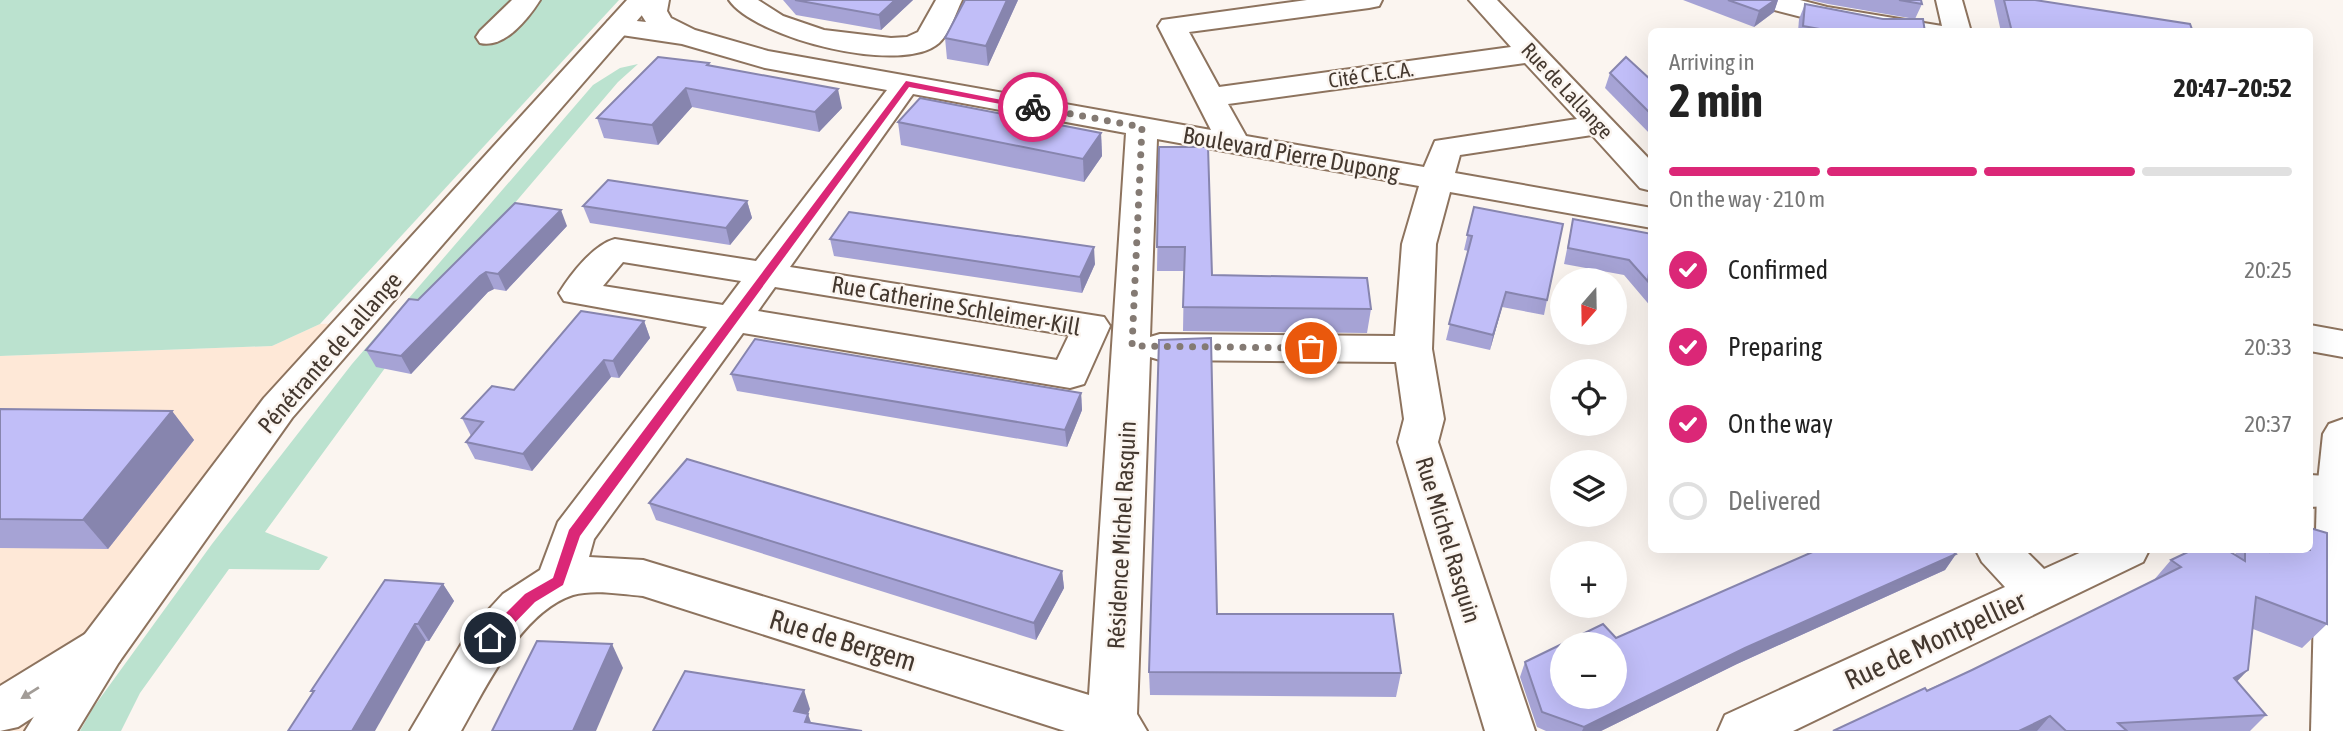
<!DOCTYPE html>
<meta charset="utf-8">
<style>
body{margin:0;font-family:"Asap Condensed",sans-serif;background:#f2f2f2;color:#222;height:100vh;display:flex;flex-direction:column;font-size:26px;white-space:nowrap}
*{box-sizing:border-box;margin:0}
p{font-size:23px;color:#767676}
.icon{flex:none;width:38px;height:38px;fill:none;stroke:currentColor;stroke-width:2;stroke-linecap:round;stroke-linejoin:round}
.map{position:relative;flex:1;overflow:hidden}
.panel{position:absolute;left:1648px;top:28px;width:665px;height:525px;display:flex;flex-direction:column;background:#fff;border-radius:10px;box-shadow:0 7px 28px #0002}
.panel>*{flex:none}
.needle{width:46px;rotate:200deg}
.tools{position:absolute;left:1550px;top:268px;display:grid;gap:14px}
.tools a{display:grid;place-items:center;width:77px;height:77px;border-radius:50%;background:#fff;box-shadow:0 7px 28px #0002;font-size:35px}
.pin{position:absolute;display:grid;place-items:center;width:60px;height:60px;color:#fff;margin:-30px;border:4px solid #fff;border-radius:50%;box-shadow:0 2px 7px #0007}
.courier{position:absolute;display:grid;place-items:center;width:70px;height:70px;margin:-35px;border:5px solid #db2777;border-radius:50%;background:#fff;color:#222;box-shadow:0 2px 9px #0007}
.overview em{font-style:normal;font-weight:700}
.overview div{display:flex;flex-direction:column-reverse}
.overview{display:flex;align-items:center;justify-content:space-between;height:119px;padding:0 21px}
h1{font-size:46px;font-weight:700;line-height:52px}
.bar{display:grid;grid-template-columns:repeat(4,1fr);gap:10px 7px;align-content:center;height:84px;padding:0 21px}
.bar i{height:9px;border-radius:5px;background:#e0e0e0}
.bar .current{background:#db2777}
.bar p{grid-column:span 4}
ol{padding:0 21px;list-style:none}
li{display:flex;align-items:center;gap:21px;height:77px}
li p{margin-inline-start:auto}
li .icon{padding:7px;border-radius:50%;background:#db2777;color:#fff;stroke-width:4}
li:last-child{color:#767676}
li i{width:38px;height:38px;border:4px solid #e0e0e0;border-radius:50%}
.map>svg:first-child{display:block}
</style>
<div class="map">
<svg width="2343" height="731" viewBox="0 0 2343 731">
<rect width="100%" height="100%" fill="#fbf5f0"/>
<path fill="#fee8d7" d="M353 323 50 731H0V356L272 346 320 324Z"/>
<g fill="#bbe2cf">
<path d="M0 0H619L320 324 272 346 0 356Z"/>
<path d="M638 64 618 82 376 366 385 368 265 532 328 557 319 570 229 569 140 693 121 731H80L93 708 212 544 352 364 593 85 620 68Z"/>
</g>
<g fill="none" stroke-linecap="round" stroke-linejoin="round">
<g stroke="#8d735e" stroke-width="4">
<g id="minor">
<path d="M512 0H540C528 19 504 49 480 43L476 37 480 31Z"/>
<path d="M643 0H669L667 11 671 18 695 30 768 51 1211 130 1158 26 1162 20 1307 0H1382L1379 6 1369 8 1189 32 1219 87 1511 47 1469 0H1497L1652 162V191L1640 188 1592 135 1460 155 1455 173 1652 208V228L1450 192 1436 244 1432 349 1444 419 1438 442 1535 731H1485L1398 442 1404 419 1396 362 1160 360 1150 357 1137 714 1147 731H1065L643 596C621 594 594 589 573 595 521 612 486 687 461 731H410L469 631 503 594 540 570 558 522 707 327 564 301 559 293C571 274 593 245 615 239L756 261 887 90 765 68 682 44 608 33 604 27 608 21 618 19 646 22 639 11ZM1525 63 1577 119 1435 141 1424 167 1246 136 1228 104ZM913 94 1126 133 1089 695 643 560 589 557 594 539 743 333 1070 388 1084 384 1110 326 1104 317 790 267ZM1157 139 1419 186 1402 244 1395 336 1160 334 1150 337ZM623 262 741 281 723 305 603 286ZM775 287 1069 335 1057 360 758 311Z"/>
<path d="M729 0H758L783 16 824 30 891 38 907 37 918 32 936 0H962C956 12 950 33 939 43 902 76 755 38 729 0Z"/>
<path d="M1756 0H1800L1827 7 1942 26 1936 0H1962L1971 32H1877L1825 23 1759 6Z"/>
<path d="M2310 325 2343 331V357L2310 351Z"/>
<path d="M2310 475 2343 477V505L2310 507Z"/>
<path d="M1976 550H2025L2044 569 2086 550H2149L2143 562 1793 731H1718L1725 715 2005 587 1982 562Z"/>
<path d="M102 628 119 634 126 648 119 662 18 727 0 731V686L85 634Z"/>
</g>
</g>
<g stroke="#8d735e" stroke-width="4">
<g id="major">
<path d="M627 0H655L292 418 119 662 77 731H25L85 634 264 398Z"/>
<path d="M2343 419V731H2311L2317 491 2323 434 2329 424Z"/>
</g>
</g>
<use href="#minor" fill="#fff" fill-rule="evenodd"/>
<use href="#major" fill="#fff" fill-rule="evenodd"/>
</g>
<g fill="#a6a3d5">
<path d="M783 0H913L881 30 796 15Z"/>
<path d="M1018 0 988 66 947 59 945 38Z"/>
<path d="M1683 0H1778L1774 12 1754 27Z"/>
<path d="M1810 0H1921L1922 4 1915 19 1828 4Z"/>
<path d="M1994 0H2035L2193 32H2001Z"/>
<path d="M1805 4 1925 32H1798L1799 19Z"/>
<path d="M709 63 710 66 842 108 819 132 692 107 658 145 604 138 597 118Z"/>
<path d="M1610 73 1652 81V136L1605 88Z"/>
<path d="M898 122 1101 133 1102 156 1084 182 901 145Z"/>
<path d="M1159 147 1212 275 1371 309 1367 333 1183 331 1184 271H1157Z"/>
<path d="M747 201 752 218 730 245 590 223 583 206Z"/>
<path d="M1474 207 1547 300 1544 315 1502 307 1490 350 1446 340 1468 251 1464 250Z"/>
<path d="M1573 219 1652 234 1648 281H1652V308L1624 275 1564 264Z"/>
<path d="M567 226 506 291 494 289 488 292 411 374 376 367 366 350 418 300Z"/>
<path d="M830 239 1095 264 1082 293 834 256Z"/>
<path d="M644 321 650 338 619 378 611 377 532 471 475 459 466 442 471 436 462 418Z"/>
<path d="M731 374 1081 393 1082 410 1067 447 737 391Z"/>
<path d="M0 409 172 411 194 440 108 549 0 548Z"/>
<path d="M649 503 1062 571 1064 588 1036 640 656 520Z"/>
<path d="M2239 550H2310L2327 624 2302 648 2253 629 2237 681 2266 715 2250 731H1833L1972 670 2153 581 2171 560 2235 554Z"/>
<path d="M1956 554 1945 570 1737 664 1601 731H1546L1537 727 1520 677 1525 662Z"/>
<path d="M443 584 454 601 429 641H426L313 693 311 691Z"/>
<path d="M1217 614 1401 673 1396 697 1150 695 1149 672Z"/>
</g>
<g fill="#8785ae">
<path d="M895 0H913L881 30 879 15Z"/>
<path d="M1007 0H1018L988 66 986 46Z"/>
<path d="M1775 0H1778L1774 12 1754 27 1759 11Z"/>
<path d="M686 88 692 107 658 145 652 125Z"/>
<path d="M838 89 842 108 819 132 815 112Z"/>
<path d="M1101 133 1102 156 1084 182 1083 159Z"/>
<path d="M747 201 752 218 730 245 726 228Z"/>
<path d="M561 210 567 226 506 291 498 274Z"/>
<path d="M1094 247 1095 264 1082 293 1080 277Z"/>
<path d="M486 272 494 289 488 292 411 374 401 356 480 276Z"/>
<path d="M1506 292 1502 307 1490 350 1493 335Z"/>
<path d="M644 321 650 338 619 378 613 361Z"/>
<path d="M604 360 611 377 532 471 523 454Z"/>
<path d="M1081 393 1082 410 1067 447 1065 430Z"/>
<path d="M172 411 194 440 108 549 83 520Z"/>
<path d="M1956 554 1945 570 1737 664 1601 731H1582L1584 727 1745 648Z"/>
<path d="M1062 571 1064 588 1036 640 1034 623Z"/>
<path d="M443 584 454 601 429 641 418 624Z"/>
<path d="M415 624 426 641 375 731H352Z"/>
<path d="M612 644 623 668 596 731H573Z"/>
<path d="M2248 670 2225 694 2234 678Z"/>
<path d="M804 690 810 709 801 731 794 711Z"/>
<path d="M808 714 814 731 805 722Z"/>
<path d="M2050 716 2037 731H2019Z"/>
</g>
<g fill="#c1bef8" stroke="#8785ae" stroke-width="2" fill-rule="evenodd">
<path d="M795 0H895L879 15Z"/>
<path d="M965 0H1007L986 46 945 38Z"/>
<path d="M1728 0H1775L1759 11Z"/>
<path d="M1899 0H1921L1922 4Z"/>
<path d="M2004 0H2035L2190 24 2193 32H2012Z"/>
<path d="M1805 4 1883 19H1923L1925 32H1836L1803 26Z"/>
<path d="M658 57 709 63 707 65 838 89 815 112 686 88 652 125 597 118Z"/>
<path d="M1626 57 1652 81V115L1610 73Z"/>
<path d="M920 98 1101 133 1083 159 898 122Z"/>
<path d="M1159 147H1208L1212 275 1367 278 1371 309 1183 307 1185 247H1157Z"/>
<path d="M608 180 747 201 726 228 583 206Z"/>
<path d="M515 203 561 210 498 274 486 272 480 276 401 356 366 350 409 299 418 300Z"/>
<path d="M1474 207 1563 224 1547 300 1506 292 1493 335 1449 324 1472 236 1467 235Z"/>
<path d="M849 212 1094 247 1080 277 830 239Z"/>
<path d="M1573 219 1652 234V247L1648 281H1652V286L1629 260 1568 248Z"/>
<path d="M581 311 644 321 613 361 604 360 523 454 466 442 483 422 462 418 492 386 514 390Z"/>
<path d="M1211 338 1217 614H1393L1401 673 1149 672 1159 340Z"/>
<path d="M755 339 1081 393 1065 430 731 374Z"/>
<path d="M0 409 172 411 83 520 0 519Z"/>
<path d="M687 459 1062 571 1034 623 649 503Z"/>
<path d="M2310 528 2327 533V624L2256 597 2248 670 2234 678 2266 715 2118 723 2127 731H2066L2050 716 2019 731H1833L1925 688 1927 691 1972 670 2181 567 2171 560 2192 550H2227L2245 561V550H2262L2269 552V550H2310Z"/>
<path d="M1817 550H1951L1956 554 1745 648 1584 727 1542 712 1525 662 1603 624 1616 638ZM1563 644H1615V696H1563Z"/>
<path d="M385 580 443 584 418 624H415L352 731H288L314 691H311Z"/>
<path d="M537 641 612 644 573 731H492Z"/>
<path d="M685 671 804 690 794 711 808 714 805 722 862 731H653Z"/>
</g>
<defs><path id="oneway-solid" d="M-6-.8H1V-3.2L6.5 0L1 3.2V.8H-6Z" transform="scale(1.75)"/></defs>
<use fill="#a29c97" href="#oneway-solid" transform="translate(30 693) rotate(148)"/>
<path fill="#db2777" d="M906 81 1037 107 1033 110 909 87 580 536 563 585 535 602 495 643H485V634L525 594 553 578 569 530Z"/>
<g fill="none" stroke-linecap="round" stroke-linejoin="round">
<path stroke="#847a73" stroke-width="7" stroke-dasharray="0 12.6" d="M1033 107 1142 127 1132 346 1311 348"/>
</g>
<g text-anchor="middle" stroke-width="5" stroke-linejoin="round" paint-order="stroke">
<g font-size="21" fill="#44382f" stroke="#fbf5f0">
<text transform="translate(1371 75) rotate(-8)" y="7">Cité C.E.C.A.</text>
<text transform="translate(1567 91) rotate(47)" y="7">Rue de Lallange</text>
</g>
<g font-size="24" fill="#44382f" stroke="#fbf5f0">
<text transform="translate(1291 154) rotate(10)" y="8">Boulevard Pierre Dupong</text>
<text transform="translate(956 306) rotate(10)" y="8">Rue Catherine Schleimer-Kill</text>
<text transform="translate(330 353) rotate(-49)" y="8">Pénétrante de Lallange</text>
<text transform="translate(1122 535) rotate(-87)" y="8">Résidence Michel Rasquin</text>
<text transform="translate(1448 540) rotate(73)" y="8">Rue Michel Rasquin</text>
</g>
<g font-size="28" fill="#44382f" stroke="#fbf5f0">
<text transform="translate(843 640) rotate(17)" y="10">Rue de Bergem</text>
<text transform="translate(1935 640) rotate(-25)" y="10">Rue de Montpellier</text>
</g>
</g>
</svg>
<div class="tools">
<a><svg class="needle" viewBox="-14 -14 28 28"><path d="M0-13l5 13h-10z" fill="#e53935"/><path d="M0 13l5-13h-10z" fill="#767676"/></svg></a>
<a><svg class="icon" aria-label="locate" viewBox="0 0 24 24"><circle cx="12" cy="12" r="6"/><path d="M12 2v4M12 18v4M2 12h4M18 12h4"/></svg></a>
<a><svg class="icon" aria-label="layers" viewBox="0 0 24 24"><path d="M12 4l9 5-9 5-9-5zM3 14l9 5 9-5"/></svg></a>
<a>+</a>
<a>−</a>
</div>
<div class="pin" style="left:1311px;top:348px;background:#ea580c"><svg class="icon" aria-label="bag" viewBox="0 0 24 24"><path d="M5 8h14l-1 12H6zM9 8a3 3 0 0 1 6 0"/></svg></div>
<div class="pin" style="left:490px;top:638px;background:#1f2937"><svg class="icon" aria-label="home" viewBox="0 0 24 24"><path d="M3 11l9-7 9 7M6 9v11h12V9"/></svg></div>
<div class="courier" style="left:1033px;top:107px"><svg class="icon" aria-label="bike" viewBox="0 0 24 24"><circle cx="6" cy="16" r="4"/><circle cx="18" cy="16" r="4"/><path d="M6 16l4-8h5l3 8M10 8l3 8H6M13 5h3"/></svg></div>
<section class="panel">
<div class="overview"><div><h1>2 min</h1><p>Arriving in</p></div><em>20:47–20:52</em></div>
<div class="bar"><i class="current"></i><i class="current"></i><i class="current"></i><i></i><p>On the way · 210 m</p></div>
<ol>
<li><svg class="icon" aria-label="check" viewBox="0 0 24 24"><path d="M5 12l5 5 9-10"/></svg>Confirmed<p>20:25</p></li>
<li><svg class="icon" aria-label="check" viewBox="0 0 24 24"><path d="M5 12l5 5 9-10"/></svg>Preparing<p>20:33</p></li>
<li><svg class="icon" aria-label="check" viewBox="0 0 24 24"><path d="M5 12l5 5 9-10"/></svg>On the way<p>20:37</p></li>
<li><i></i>Delivered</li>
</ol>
</section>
</div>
